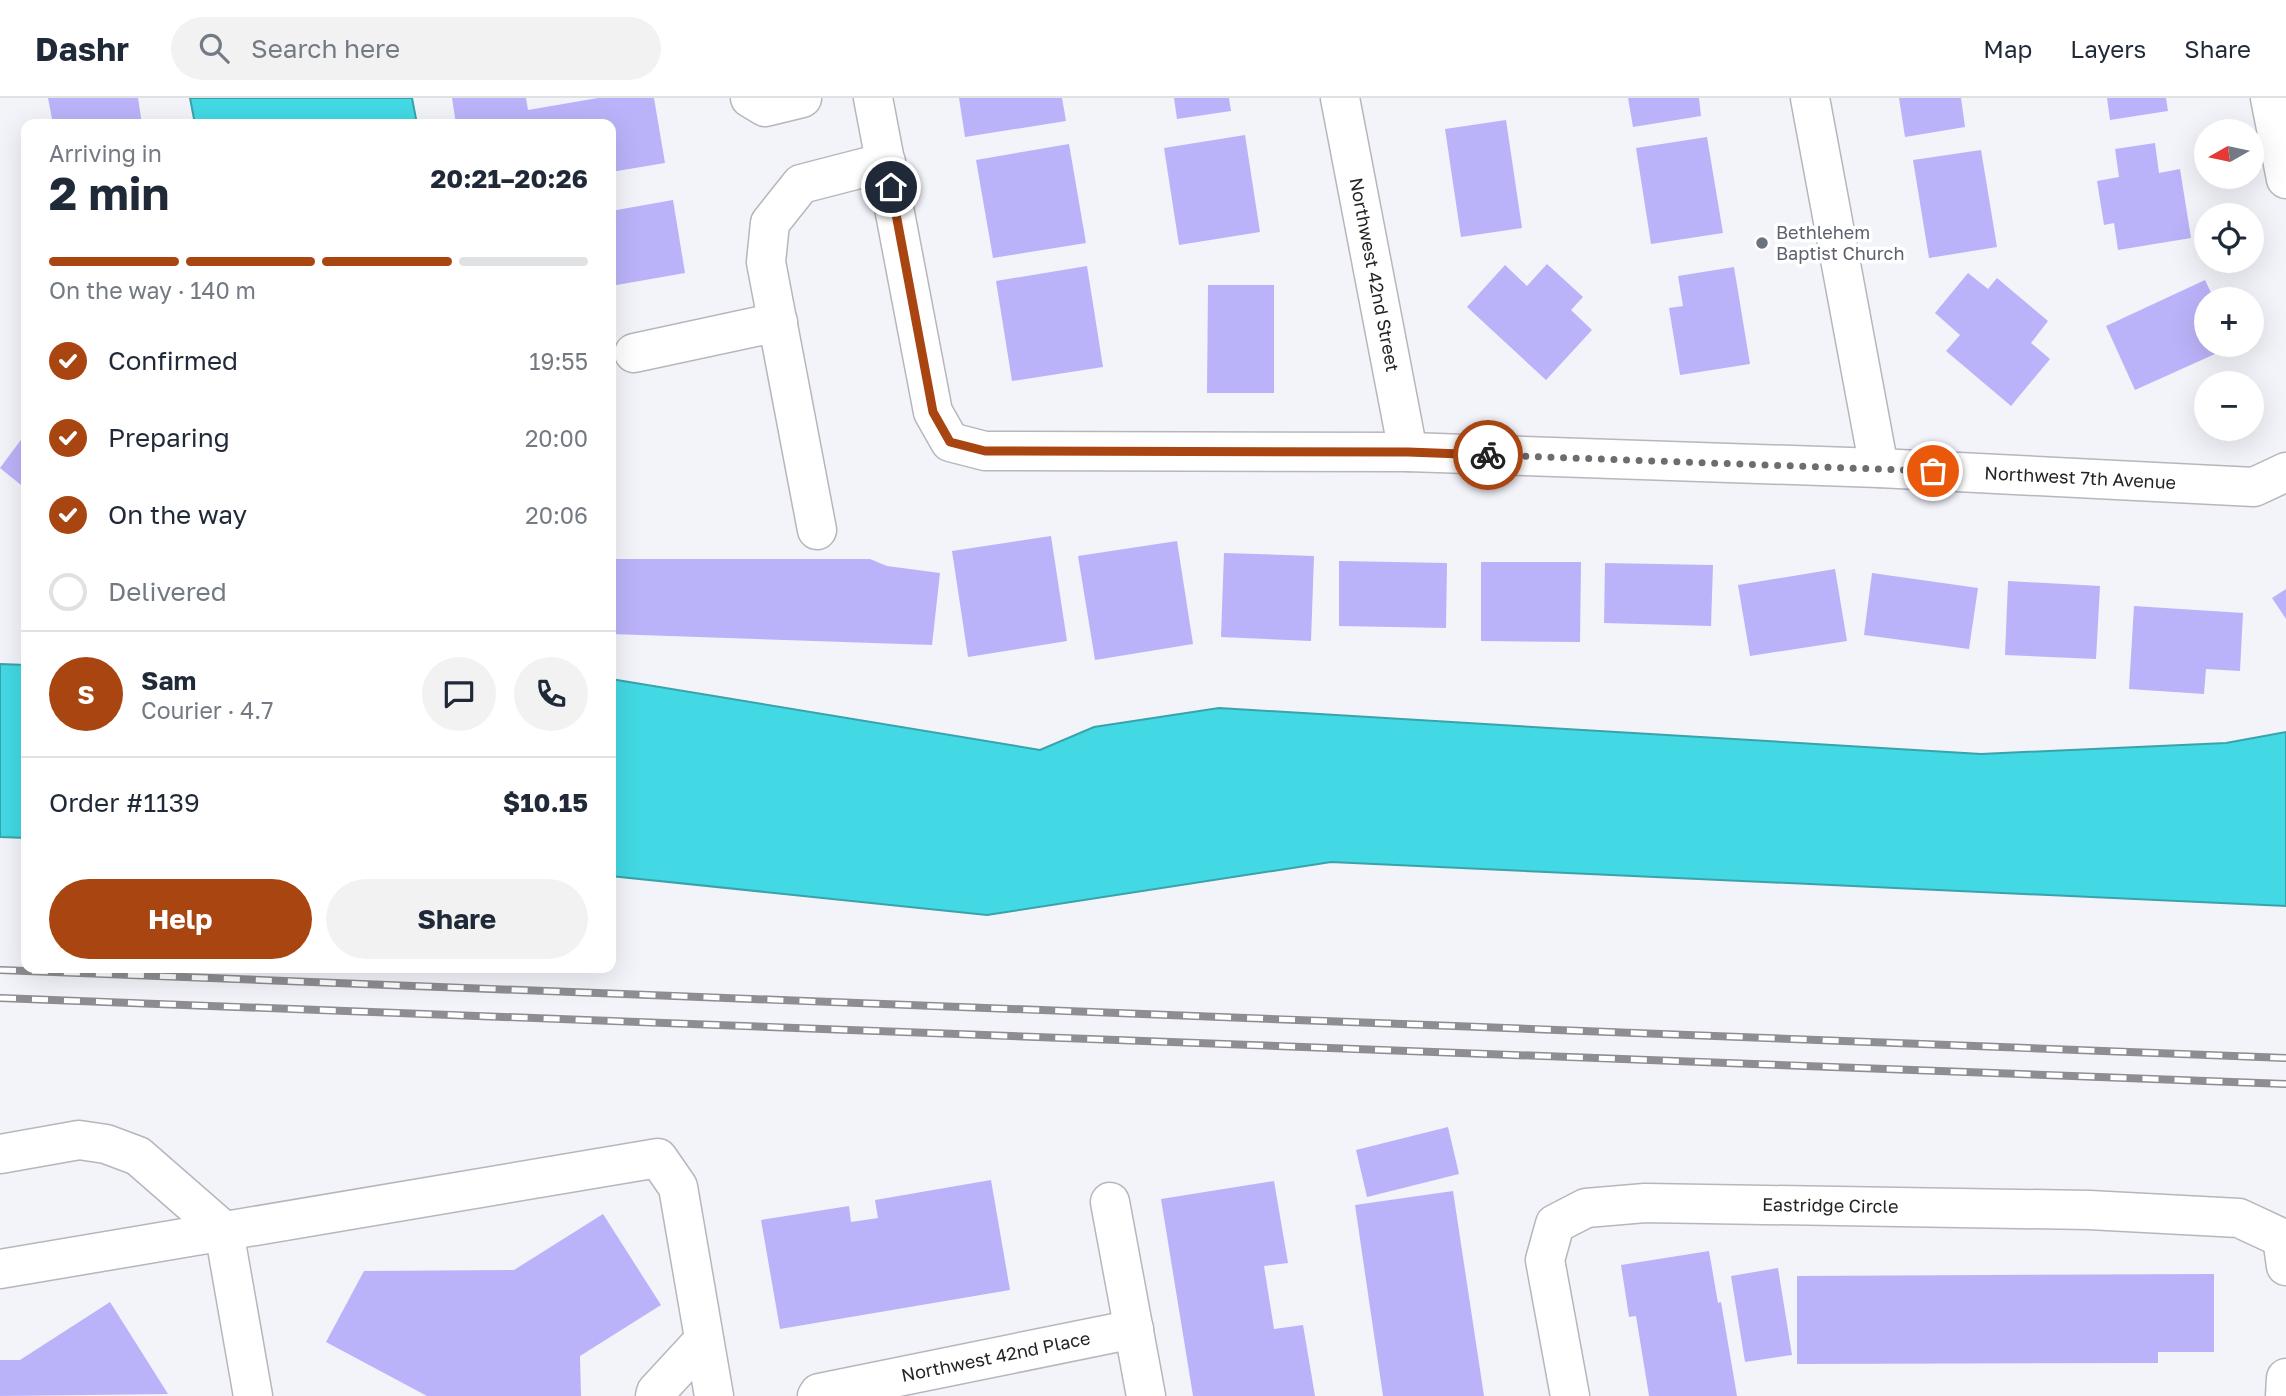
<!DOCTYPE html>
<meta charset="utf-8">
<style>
body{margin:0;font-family:"Golos Text",sans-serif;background:#f2f2f3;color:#1f2937;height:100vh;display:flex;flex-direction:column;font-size:26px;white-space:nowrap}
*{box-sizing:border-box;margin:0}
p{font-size:23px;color:#747a83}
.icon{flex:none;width:38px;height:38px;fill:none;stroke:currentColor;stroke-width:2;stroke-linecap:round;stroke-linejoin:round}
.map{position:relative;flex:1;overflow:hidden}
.panel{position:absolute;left:21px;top:21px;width:595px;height:854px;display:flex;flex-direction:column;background:#fff;border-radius:14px;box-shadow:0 7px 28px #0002}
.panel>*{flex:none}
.needle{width:46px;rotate:261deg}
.buttons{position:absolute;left:2194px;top:21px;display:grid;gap:14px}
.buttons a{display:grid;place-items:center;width:70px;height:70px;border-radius:50%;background:#fff;box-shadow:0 7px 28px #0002;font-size:35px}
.pin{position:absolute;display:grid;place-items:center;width:60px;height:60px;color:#fff;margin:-30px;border:4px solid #fff;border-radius:50%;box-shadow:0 2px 7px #0007}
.courier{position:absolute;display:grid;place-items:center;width:70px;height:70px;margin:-35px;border:5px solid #a94511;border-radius:50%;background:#fff;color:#222;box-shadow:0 2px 9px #0007}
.overview em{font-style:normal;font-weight:700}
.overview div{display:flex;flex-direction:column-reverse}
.overview{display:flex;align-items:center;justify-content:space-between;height:119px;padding:0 28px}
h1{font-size:46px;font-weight:700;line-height:52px}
.bar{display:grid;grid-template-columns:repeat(4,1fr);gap:10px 7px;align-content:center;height:84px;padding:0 28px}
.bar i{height:9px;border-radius:5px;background:#e0e1e3}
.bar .current{background:#a94511}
.bar p{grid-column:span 4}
.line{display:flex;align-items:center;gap:18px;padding:0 28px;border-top:2px solid #e0e1e3}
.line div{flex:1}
.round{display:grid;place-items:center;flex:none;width:74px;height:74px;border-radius:37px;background:#f2f2f3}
ol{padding:0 28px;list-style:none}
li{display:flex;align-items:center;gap:21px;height:77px}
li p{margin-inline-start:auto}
li .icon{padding:7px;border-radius:50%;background:#a94511;color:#fff;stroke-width:4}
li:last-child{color:#747a83}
li i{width:38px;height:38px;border:4px solid #e0e1e3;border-radius:50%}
.primary-button{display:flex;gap:14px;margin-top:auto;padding:14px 28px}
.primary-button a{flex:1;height:80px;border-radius:42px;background:#a94511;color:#fff;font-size:28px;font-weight:700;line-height:80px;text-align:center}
.primary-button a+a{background:#f2f2f3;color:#1f2937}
header{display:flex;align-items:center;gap:42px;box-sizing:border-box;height:98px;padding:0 35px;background:#fff;border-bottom:2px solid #e0e1e3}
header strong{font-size:33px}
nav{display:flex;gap:38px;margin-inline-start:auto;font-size:24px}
.search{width:490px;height:63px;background:#f2f2f3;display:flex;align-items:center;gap:18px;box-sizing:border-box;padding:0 24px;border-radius:38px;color:#747a83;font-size:26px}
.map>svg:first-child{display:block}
</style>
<header>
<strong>Dashr</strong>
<div class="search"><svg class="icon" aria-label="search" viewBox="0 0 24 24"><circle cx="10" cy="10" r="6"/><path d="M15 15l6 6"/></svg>Search here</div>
<nav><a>Map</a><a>Layers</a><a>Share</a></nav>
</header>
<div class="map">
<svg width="2286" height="1298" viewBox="0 0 2286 1298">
<rect width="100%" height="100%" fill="#f3f3fa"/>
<g fill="#42d9e4" stroke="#39a3ab" stroke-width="2">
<path d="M190 0H412L417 26H195Z"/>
<path d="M0 566 26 567V740L0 739Z"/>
<path d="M611 581 1040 652 1094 629 1219 610 1981 656 2226 645 2286 634V808L1331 764 987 817 611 778Z"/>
</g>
<g fill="#bbb3f9">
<path d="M48 0H138L142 26H53Z"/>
<path d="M452 0H526L528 12 598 0H654L665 65 611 74V26H456Z"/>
<path d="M959 0H1062L1066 23 965 39Z"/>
<path d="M1174 0H1229L1231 13 1177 21Z"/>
<path d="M1628 0H1699L1701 18 1633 29Z"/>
<path d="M1899 0H1961L1965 29 1905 39Z"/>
<path d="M2107 0H2166L2168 13 2110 22Z"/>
<path d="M1506 22 1522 130 1461 139 1445 31Z"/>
<path d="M1245 37 1260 134 1179 147 1164 50Z"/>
<path d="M1707 39 1723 135 1651 146 1636 50Z"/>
<path d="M2155 45 2159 75 2180 71 2191 140 2118 152 2114 125 2104 127 2097 83 2119 79 2115 51Z"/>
<path d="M1069 46 1086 145 993 160 976 62Z"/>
<path d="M1981 52 1997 149 1929 160 1913 62Z"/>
<path d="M673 102 685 175 611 188V113Z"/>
<path d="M1547 166 1583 199 1571 212 1592 232 1546 282 1467 209 1505 167 1527 188Z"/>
<path d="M1087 168 1103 269 1012 283 996 183Z"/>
<path d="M1734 169 1750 266 1680 277 1669 210 1683 208 1678 178Z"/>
<path d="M1968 175 1988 191 1997 180 2048 223 2031 245 2050 261 2011 308 1946 253 1960 237 1935 215Z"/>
<path d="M2205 182 2214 201H2207V247H2235L2135 292 2106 228Z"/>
<path d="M1208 187H1274V295H1207Z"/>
<path d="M26 335V391L0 370Z"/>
<path d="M1051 438 1067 543 968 559 952 453Z"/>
<path d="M1177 443 1193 546 1095 562 1078 458Z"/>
<path d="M1224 455 1314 458 1311 543 1221 539Z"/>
<path d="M611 461H870L887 468 940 475 932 547 611 536Z"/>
<path d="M1339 463 1447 465 1446 530 1339 528Z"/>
<path d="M1481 464H1581L1580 544 1481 543Z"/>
<path d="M1605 465 1713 467 1711 528 1604 525Z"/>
<path d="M1835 471 1847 543 1750 558 1738 487Z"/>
<path d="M1872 475 1978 490 1969 551 1864 537Z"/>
<path d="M2008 483 2100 488 2096 561 2005 557Z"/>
<path d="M2286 491V521L2272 500Z"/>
<path d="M2134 508 2243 515 2240 573 2206 571 2204 596 2129 591Z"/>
<path d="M1448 1029 1459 1076 1367 1099 1356 1052Z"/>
<path d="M991 1082 1010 1192 780 1231 761 1122 849 1108 851 1124 878 1120 875 1102Z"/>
<path d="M1274 1083 1288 1165 1264 1168 1274 1231 1303 1227 1315 1298H1193L1161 1101Z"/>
<path d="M1453 1093 1484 1298H1383L1355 1107Z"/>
<path d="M603 1116 661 1207 580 1258 581 1298H427L326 1244 364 1173 514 1172Z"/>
<path d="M1709 1153 1718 1205 1721 1204 1737 1298H1649L1636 1218 1629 1219 1621 1167Z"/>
<path d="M1778 1170 1792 1257 1745 1264 1731 1178Z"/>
<path d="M2214 1176V1254H2158V1265L1797 1266V1178Z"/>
<path d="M110 1204 168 1296 0 1298V1262H20Z"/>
</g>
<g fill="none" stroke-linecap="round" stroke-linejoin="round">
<g stroke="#b6b6bd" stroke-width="41">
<g id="minor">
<path d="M750 0 765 9 802 0"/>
<path id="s1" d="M873 0 933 314 950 344 985 353 1408 354 1879 370 2254 389 2286 374"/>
<path id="s2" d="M1340 0 1408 354"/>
<path d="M1810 0 1879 370"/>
<path d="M2270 0 2286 81"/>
<path d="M634 255 778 224"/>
<path d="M817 432 766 164 770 125 801 86 886 64"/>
<path d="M0 1056 79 1042 106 1046 138 1058 224 1133 253 1298"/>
<path d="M1110 1104 1146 1298"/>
<path d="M0 1171 658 1060 678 1089 714 1298"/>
<path d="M655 1298 656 1294 704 1242"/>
<path id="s3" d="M817 1298 819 1295 1134 1231"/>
<path id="s4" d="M1570 1298 1545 1162 1555 1126 1586 1110 1645 1105 2089 1112 2239 1120 2282 1140 2286 1168"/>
<path d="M2285 1298 2286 1280"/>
</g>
</g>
<use href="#minor" stroke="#fff" stroke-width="38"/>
<g stroke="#8d8d92" stroke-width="8">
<g id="rail">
<path d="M0 872 2286 960"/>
<path d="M0 900 2286 986"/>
</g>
</g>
<use href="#rail" stroke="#fff" stroke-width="5" stroke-dasharray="16" stroke-linecap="butt"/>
</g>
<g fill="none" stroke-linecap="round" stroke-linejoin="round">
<path stroke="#6c6c71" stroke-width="7" stroke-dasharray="0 12.6" d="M1488 357 1933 373"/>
<path stroke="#a94511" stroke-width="9" d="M891 89 933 314 950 344 985 353 1408 354 1488 357"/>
</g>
<circle fill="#6b7280" stroke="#fff" stroke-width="2.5" cx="1762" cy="145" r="7"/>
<g text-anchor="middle" stroke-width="7" stroke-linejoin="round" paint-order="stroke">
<g font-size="18" fill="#5b616d" stroke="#fff" text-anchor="start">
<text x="1776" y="141">Bethlehem<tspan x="1776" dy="21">Baptist Church</tspan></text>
</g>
<g font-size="18" fill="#242427" stroke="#fff">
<text dy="6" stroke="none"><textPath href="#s2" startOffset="180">Northwest 42nd Street</textPath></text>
<text dy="6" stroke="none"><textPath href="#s1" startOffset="1486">Northwest 7th Avenue</textPath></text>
<text dy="6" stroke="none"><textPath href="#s4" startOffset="455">Eastridge Circle</textPath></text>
<text dy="6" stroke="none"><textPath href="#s3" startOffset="184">Northwest 42nd Place</textPath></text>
</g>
</g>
</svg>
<div class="buttons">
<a><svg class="needle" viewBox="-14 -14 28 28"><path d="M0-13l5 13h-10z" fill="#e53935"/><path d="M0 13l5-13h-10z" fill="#747a83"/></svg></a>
<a><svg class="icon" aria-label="locate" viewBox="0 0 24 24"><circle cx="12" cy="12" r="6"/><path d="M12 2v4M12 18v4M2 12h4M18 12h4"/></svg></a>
<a>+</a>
<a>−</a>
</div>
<div class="pin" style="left:1933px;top:373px;background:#ea580c"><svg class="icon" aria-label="bag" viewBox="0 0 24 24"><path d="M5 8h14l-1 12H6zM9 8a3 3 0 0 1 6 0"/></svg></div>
<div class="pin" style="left:891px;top:89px;background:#1f2937"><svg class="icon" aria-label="home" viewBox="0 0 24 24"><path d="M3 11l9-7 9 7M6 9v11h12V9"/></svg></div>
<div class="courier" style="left:1488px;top:357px"><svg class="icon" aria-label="bike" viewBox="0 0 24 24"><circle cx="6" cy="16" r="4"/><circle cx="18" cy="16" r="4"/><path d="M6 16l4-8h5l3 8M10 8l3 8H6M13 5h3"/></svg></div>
<section class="panel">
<div class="overview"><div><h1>2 min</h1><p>Arriving in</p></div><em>20:21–20:26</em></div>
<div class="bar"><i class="current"></i><i class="current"></i><i class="current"></i><i></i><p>On the way · 140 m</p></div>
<ol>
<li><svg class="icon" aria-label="check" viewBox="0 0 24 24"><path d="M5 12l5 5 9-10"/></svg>Confirmed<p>19:55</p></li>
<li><svg class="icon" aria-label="check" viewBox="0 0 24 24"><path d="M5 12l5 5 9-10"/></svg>Preparing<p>20:00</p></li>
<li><svg class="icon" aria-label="check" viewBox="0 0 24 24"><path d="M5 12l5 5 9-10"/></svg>On the way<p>20:06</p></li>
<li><i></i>Delivered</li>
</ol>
<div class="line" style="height:126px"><b class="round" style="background:#a94511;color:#fff">S</b><div><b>Sam</b><p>Courier · 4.7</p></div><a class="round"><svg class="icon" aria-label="chat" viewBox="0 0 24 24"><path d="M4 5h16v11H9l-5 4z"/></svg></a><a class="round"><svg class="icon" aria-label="phone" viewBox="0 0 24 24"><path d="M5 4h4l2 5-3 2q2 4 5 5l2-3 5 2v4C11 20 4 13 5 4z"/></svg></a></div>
<div class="line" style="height:91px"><div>Order #1139</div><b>$10.15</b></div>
<div class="primary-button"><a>Help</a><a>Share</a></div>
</section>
</div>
